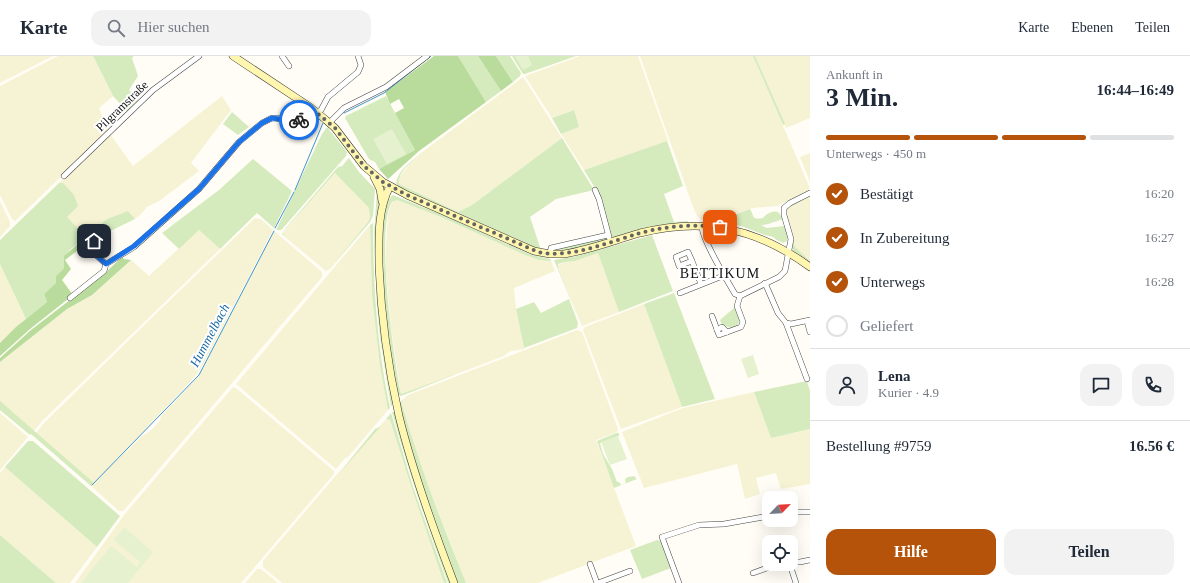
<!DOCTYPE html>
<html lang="de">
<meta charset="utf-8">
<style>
body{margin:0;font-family:Georgia,serif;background:#f2f2f3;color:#1f2937;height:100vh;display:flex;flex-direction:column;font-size:15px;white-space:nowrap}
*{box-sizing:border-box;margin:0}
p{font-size:13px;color:#747a83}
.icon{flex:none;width:22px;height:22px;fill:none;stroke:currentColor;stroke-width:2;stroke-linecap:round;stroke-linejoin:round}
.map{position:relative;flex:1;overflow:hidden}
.sheet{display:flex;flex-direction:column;background:#fff;width:380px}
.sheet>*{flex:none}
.needle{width:26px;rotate:65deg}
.fabs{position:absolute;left:762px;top:435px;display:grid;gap:8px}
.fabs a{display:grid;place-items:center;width:36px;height:36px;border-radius:8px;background:#fff;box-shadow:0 4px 16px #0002;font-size:20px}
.pin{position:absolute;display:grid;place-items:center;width:34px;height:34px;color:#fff;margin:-17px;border-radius:8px;box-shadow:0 2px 6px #0006}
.courier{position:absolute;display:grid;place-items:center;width:40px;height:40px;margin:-20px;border:3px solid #1a73e8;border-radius:50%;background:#fff;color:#222;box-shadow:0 1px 5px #0007}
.overview em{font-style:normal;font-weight:600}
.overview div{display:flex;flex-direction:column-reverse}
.overview{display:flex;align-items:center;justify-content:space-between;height:68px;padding:0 16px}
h1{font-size:26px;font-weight:600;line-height:30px}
.bar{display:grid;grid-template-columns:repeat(4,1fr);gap:6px 4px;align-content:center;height:48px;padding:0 16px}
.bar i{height:5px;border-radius:3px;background:#e0e1e3}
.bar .on{background:#b45309}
.bar p{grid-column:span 4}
.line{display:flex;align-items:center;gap:10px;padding:0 16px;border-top:1px solid #e0e1e3}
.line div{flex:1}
.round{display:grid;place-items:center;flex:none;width:42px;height:42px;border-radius:12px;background:#f2f2f3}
ol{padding:0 16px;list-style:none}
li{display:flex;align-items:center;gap:12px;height:44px}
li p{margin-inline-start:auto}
li .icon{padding:4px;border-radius:50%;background:#b45309;color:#fff;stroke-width:4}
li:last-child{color:#747a83}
li i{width:22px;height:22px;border:2px solid #e0e1e3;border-radius:50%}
.button{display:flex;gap:8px;margin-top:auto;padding:8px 16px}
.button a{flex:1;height:46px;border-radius:12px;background:#b45309;color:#fff;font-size:16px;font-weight:600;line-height:46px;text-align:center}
.button a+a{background:#f2f2f3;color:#1f2937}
header{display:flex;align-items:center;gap:24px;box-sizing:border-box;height:56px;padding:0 20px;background:#fff;border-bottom:1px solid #e0e1e3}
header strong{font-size:19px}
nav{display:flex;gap:22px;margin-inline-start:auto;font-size:14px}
.search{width:280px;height:36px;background:#f2f2f3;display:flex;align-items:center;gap:10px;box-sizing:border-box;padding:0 14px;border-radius:12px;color:#747a83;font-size:15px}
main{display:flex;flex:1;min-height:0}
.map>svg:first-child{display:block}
</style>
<header>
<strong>Karte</strong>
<div class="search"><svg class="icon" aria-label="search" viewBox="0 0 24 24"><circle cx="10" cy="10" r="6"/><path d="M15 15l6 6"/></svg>Hier suchen</div>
<nav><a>Karte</a><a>Ebenen</a><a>Teilen</a></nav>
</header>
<main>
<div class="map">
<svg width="810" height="527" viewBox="0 0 810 527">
<rect width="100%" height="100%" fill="#fffdf5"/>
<g fill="#f6f3d4">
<path d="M0 0H53L0 27Z"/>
<path d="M58 0H93L113 40 99 52 108 75 15 165 12 163 0 139V30Z"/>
<path d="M580 0H638L668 85 584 114 561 78 579 71 573 54 552 62 525 20Z"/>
<path d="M640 0H753L809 130V136L777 150 753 152 715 164H703L700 163 697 160 693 151Z"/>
<path d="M755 0H810V62L786 72Z"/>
<path d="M523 21 562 82 472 149 458 156 399 128V122L411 106 417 100Z"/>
<path d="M222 40 231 54 191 107 199 115 159 145 147 151 141 158 135 163 128 155 107 163 86 181 67 161 63 127H59L110 78 133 110Z"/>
<path d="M810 97V126L800 101Z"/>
<path d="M335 117 369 152 370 161 368 166 330 213 326 215 285 181 283 177Z"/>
<path d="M810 141V205L795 191 786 154 790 151Z"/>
<path d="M395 144H397L441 161 525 199 539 204 551 205 555 215 514 232 516 253 524 293 512 295 507 297 504 300 401 339 391 271 386 216V191L388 159 391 148Z"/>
<path d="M0 145 10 166V170L0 181Z"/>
<path d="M255 162 261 163 273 174 204 307 197 318 189 327 110 411 143 379 149 376 160 365 161 360 199 320 274 175 322 216V221L125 453 123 455H119L91 430 93 429 35 378 45 366 134 279Z"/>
<path d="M370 169 372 240 380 310 388 354 348 401 345 402 336 413 236 328Z"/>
<path d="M199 174 220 193 43 364 33 376 0 348V306L67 253 92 239 131 204 149 220Z"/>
<path d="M598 197 619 256 582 270 558 212V209L564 206 575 205Z"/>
<path d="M0 208 26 263 0 287Z"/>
<path d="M644 248 682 351 621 373 583 274 585 271Z"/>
<path d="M577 274 582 276 618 373 617 376 596 384 636 490 538 527H466L416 398 401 345 408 339Z"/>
<path d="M233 331 236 332 334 415V418L241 527H75L124 459Z"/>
<path d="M754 336 771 382 810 373V428L781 433 776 417 756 422 760 438 745 443 737 408 644 432 622 376 683 352Z"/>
<path d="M0 357 28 381 0 414Z"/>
<path d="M386 363 390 364 411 430 444 527H282L263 511V505L338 417 344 412Z"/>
<path d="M5 411 97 491 70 527H56L0 479V417Z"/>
<path d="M257 513H261L278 527H245Z"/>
</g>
<g fill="#d5ebbd">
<path d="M93 0H134L132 2 138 20 129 34 139 46 128 56 113 40Z"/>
<path d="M458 0H478L501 35 486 46Z"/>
<path d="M496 0H510L521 17 520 20 513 26Z"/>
<path d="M512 0H576L525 18H523Z"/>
<path d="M753 0H755L785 68 783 69Z"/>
<path d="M386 40 415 94 379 113 375 106 369 103 345 62 346 60Z"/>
<path d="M574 54 579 71 561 78 552 62Z"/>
<path d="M232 56 249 71 238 79 223 68Z"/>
<path d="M327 71 347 96 346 100 283 172 281 174H276L322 78Z"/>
<path d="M562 82 594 134 556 143 530 161 541 194 399 131 396 127C398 115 409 107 418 100 410 107 397 118 399 128L458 156 472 149Z"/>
<path d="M667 85 683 130 664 138 674 166 688 165V167L613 183 611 182 600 140 584 114Z"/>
<path d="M349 102 359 116 375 133 373 160 370 166 330 213 368 166 370 161 369 152 335 117 284 175 283 177 285 181 282 178 285 173 338 111 342 110Z"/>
<path d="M253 103 292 135 274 172 257 157 220 193 199 174 179 193 162 177 219 134Z"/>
<path d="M59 127H63L74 139 78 150 67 161 86 181 107 163 128 155 135 163 90 185 86 181C77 189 60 197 65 211L56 220V227L44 238 47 246 26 263 0 208V184Z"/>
<path d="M377 135 380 139 377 168 393 346 391 351 380 281 377 250 374 178Z"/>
<path d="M393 139 445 160 529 198 550 203 551 205 539 204 525 199 441 161 397 144 392 146C375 172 394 305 401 338L459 317 401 340 397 338C392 308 368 158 393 139Z"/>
<path d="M810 139V141L790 151 786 155 795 191 810 205V208L793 195 785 160V152Z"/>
<path d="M750 153C755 161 751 164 763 162 766 158 775 153 779 157 781 159 781 161 783 163 776 165 768 169 761 169L767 172 784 170 787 172 788 179 787 185 783 187 777 184 773 181 765 179 741 170 722 167 723 163Z"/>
<path d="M373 167C373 229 377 292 390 352L388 354 380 310 372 240 370 169Z"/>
<path d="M652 179 673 235 619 256 598 197 575 205 564 206 558 208V212L581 269 554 204 577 200Z"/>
<path d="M605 182 606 184 573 194 552 196 553 193Z"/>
<path d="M674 237 715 343 682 351 644 248Z"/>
<path d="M569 243 578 267 577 272 524 292 516 253 534 246 541 257Z"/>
<path d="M735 251 740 262 738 268 735 272H731L722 269 720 264Z"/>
<path d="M807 325 810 335V373L771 382 754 336Z"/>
<path d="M408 339 401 345C418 407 442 467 466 527H456L416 410 399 347Z"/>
<path d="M0 345 94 427 91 430 31 378 30 379 0 354Z"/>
<path d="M392 356H395L451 527H448C428 471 408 414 392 356Z"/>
<path d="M391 357 413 431 447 527H444L411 430 390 364 386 363Z"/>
<path d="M381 370 344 412 340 416 375 373Z"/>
<path d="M616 377H619V380L600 387 603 398 612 413 617 426H619L621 429 626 427 625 423 628 421 634 420 637 423 614 432 597 385Z"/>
<path d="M28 385H33L120 460 97 491 5 411Z"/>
<path d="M0 479 56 527H0Z"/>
<path d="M657 484 661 485 671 512 642 523 630 494Z"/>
</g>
<g fill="#b9dc9c">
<path d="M434 0H458L486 46 419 95 388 123 379 113 415 94 395 57 404 52 399 43 390 48 385 36Z"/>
<path d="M478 0H496L513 26 501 35Z"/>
<path d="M86 181 90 185 65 204 71 213 62 224 73 239 30 273 0 300V287L16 271 47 246 44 238 56 227V220L64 212V200Z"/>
<path d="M122 201 124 203 131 204 92 239 67 253 0 306V302L31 274 105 217Z"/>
</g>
<g fill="#e6f2cf">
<path d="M515 0H528L532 9 523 14Z"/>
<path d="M392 73 406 98 387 108 373 83Z"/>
<path d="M753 299 759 318 748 322 741 303Z"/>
<path d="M618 380 627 403 610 409 601 386Z"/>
<path d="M124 471 153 496 128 527H81L111 490 137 511 140 506 114 484Z"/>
</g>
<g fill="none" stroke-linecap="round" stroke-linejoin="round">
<g stroke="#3f96cf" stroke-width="1">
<path d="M344 57 384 37 431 0"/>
<path d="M295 134 323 67"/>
<path d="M275 172 294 136"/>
<path d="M92 429 199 319 274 175"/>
</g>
<g stroke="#444" stroke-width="6">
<g id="minor">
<path d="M282 0 289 10"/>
<path d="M329 67 344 52 386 31 427 0"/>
<path d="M64 120 153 34 199 0"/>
<path d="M595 134 599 143 609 181"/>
<path d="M702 170C702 184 727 224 735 238L740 240"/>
<path d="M94 185 96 199 106 208"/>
<path d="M550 198 551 192 608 179"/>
<path d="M692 205 688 196 676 201 679 210 692 205 701 228"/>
<path d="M765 227 778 257 786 267 791 268 810 264"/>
<path d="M680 237 725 219"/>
<path d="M740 240 779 221 785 215 791 183 784 159V152L790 147 810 137"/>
<path d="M70 242 104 215 106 208 134 191 199 133 239 86 262 67 272 62 296 64 306 62 321 54 328 41 358 16 361 9 358 0"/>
<path d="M712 260 719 279 741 271 743 266 737 250 740 240"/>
<path d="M807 265 810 276"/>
<path d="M786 267 807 323"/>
<path d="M717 274 722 271 727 276"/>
<path d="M791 456H810"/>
<path d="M795 506H800L810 504"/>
<path d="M590 508 597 527"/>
<path d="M791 509V512L796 527"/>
<path d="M753 517 778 508"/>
<path d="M598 527 630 515"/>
<path d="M679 527 662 481 699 469 724 468 769 460"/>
</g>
</g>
<g stroke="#333" stroke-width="8">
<g id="secondary">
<path d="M233 0 310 51 326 64 335 72 364 110 383 126 407 139 534 195 550 198H564C590 194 615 184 640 177 704 161 757 172 810 211"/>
<path d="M374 121 380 133 382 145"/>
<path d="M390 130C377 155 379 183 379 210 381 261 388 311 399 360 413 417 433 472 454 527"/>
</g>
</g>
<use href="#minor" stroke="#fff" stroke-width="5"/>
<use href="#secondary" stroke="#fff6b0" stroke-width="7"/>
</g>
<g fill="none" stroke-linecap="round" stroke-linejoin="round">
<path stroke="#646461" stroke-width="4" stroke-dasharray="0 7.2" d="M299 64 317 57 335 72 364 110 383 126 407 139 538 196C570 203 609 186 640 177 667 170 693 168 720 171"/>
<path stroke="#1a73e8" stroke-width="5" d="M94 185 96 199 106 208 134 190 199 133 239 86 262 67 272 62 292 65 299 64"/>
</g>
<g text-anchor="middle" stroke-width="4" stroke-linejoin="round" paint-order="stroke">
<g font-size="12" fill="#111" stroke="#fff">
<text transform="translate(122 50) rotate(-44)" y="4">Pilgramstraße</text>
</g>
<g font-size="13" font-style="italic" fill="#1768a6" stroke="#fff">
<text transform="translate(209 279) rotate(-62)" y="5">Hummelbach</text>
</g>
<g font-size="14" letter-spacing="1" fill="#111" stroke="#fff">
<text x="720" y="222">BETTIKUM</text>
</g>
</g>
</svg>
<div class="fabs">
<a><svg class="needle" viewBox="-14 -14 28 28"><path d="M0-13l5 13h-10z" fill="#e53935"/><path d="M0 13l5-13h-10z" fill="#747a83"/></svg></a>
<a><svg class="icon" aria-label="locate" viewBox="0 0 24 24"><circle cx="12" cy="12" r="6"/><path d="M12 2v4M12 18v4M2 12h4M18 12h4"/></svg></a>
</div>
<div class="pin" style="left:720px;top:171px;background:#ea580c"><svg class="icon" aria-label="bag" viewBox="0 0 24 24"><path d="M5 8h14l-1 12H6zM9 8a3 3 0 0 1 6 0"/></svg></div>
<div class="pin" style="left:94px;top:185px;background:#1f2937"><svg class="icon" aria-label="home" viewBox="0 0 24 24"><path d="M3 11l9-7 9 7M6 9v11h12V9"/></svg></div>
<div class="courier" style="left:299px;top:64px"><svg class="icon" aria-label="bike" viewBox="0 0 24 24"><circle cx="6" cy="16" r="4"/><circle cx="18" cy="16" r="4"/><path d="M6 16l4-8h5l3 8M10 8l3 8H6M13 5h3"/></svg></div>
</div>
<section class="sheet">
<div class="overview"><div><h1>3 Min.</h1><p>Ankunft in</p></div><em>16:44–16:49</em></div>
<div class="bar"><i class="on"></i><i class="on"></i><i class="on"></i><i></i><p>Unterwegs · 450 m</p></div>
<ol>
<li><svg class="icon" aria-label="check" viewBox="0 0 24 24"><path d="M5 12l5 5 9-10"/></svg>Bestätigt<p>16:20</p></li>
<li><svg class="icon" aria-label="check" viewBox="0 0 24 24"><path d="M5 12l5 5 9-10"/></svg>In Zubereitung<p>16:27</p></li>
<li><svg class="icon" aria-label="check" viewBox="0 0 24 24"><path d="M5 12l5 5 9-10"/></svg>Unterwegs<p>16:28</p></li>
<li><i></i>Geliefert</li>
</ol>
<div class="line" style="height:72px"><a class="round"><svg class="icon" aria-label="person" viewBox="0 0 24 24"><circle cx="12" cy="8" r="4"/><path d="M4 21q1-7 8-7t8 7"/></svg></a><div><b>Lena</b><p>Kurier · 4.9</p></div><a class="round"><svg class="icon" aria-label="chat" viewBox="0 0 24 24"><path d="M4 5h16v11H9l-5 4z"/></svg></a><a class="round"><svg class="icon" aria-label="phone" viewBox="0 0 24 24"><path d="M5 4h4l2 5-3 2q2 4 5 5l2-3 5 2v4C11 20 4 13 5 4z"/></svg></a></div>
<div class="line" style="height:52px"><div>Bestellung #9759</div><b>16.56 €</b></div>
<div class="button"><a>Hilfe</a><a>Teilen</a></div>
</section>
</main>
